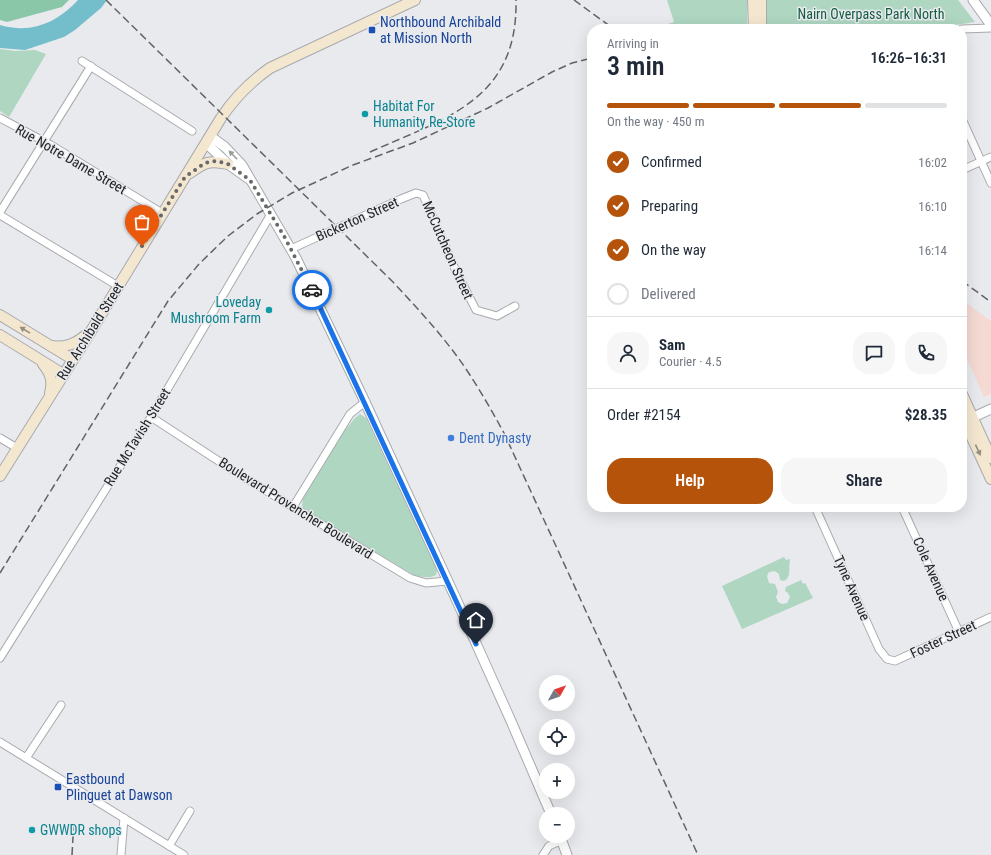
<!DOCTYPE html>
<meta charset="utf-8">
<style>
body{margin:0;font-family:"Roboto Condensed",sans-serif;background:#f6f6f7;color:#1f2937;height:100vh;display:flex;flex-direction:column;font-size:15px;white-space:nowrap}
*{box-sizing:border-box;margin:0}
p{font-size:13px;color:#747a83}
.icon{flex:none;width:22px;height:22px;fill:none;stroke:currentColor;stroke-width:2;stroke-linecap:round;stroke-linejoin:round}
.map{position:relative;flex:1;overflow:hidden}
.drawer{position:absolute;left:587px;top:24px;width:380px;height:488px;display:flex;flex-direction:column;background:#fff;border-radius:16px;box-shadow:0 4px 16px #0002}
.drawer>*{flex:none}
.needle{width:26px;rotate:50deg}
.controls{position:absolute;left:539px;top:675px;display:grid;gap:8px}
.controls a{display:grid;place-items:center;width:36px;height:36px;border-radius:50%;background:#fff;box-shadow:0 4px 16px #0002;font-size:20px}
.pin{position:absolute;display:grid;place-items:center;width:34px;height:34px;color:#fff;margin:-41px -17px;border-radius:50% 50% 50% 0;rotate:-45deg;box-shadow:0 0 4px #0007}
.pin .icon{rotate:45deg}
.courier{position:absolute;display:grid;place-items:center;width:40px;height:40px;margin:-20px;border:3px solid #1a73e8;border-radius:50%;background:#fff;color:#222;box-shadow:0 1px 5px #0007}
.head em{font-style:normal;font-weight:600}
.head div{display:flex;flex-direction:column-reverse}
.head{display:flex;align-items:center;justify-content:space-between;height:68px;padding:0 20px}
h1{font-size:26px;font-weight:600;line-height:30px}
.bar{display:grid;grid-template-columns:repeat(4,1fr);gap:6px 4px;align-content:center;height:48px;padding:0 20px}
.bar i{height:5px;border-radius:3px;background:#e0e1e3}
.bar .on{background:#b45309}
.bar p{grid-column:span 4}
.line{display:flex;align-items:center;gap:10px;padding:0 20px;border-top:1px solid #e0e1e3}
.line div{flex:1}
.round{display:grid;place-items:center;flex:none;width:42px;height:42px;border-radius:16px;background:#f6f6f7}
ol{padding:0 20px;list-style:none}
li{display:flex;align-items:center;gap:12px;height:44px}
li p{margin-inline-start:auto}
li .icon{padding:4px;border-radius:50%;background:#b45309;color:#fff;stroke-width:4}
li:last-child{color:#747a83}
li i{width:22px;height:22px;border:2px solid #e0e1e3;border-radius:50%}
.button{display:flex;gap:8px;margin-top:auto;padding:8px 20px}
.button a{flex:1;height:46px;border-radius:16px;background:#b45309;color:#fff;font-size:16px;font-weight:600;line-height:46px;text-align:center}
.button a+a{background:#f6f6f7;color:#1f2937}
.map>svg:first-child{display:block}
</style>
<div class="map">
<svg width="991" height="855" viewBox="0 0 991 855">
<rect width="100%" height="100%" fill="#e9eaee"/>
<path fill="#f4dad3" d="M962 300 991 321V394L984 397 962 348Z"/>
<g fill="#aed6c1">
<path d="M667 0H747V29H653L674 22Z"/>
<path d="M767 0H958L975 22 956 25 945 29H767Z"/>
<path d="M0 49 15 51 35 50 46 54 9 117 0 111Z"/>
<path d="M360 414 366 418 437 570 436 575C429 579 422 577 414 575L305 510 302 506 303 499 343 433 354 419Z"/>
<path d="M784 557 786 560 790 559V560C788 568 792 577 784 581L780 580 779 574 775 571 769 572 767 576 769 583 775 584 778 592 776 597 778 602 782 604 787 603 790 597 788 593 785 591 786 587 801 580 803 584 805 583 813 598 742 629 722 586Z"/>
</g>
<path fill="#8ac7a8" d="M0 0H69L62 7 7 22 0 20Z"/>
<path fill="#74becc" d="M78 0H107L101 8 75 30 64 37 25 50 0 48V25C31 34 57 23 78 0Z"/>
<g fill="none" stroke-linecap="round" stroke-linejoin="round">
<g stroke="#a8aaae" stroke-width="9">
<g id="minor">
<path d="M962 29 991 28"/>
<path d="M82 61 192 131"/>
<path d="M0 118 51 145 162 213"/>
<path d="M962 119 991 183"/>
<path d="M962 170 991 157"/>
<path d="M0 212 91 66"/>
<path d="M0 215 118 286"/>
<path d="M291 249 401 199 416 193 423 195 455 269 476 310 497 316 515 306"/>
<path d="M151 417 237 473 410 578 426 583 447 581"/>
<path d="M0 438 17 448"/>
<path d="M293 507 350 414 365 402"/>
<path d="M815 507 879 649 887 659 895 661 991 617"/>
<path d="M902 507 959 632"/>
<path d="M0 658 151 417 271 214"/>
<path d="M0 742 184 855"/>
<path d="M26 758 61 705"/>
<path d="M169 846 190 811"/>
<path d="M121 855 124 818"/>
<path d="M543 855 549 846 562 840"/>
</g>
</g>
<g stroke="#a8aaae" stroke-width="11">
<g id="tertiary">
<path d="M973 0 991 25"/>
<path d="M210 136 225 147 242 165 296 258 365 402 457 601 511 721 551 814"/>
<path d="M206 143 228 164 249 179"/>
<path d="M967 420 991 409"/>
<path d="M560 836 567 855"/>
</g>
</g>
<g stroke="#a8aaae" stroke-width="12">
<g id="secondary">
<path d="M753 0 754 29"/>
<path d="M761 0V29"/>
<path d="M190 173C205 162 209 160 228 164"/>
<path d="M0 315 72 359"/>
<path d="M0 335 63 374"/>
<path d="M51 346C65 348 75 344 86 335"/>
<path d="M43 364C51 374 53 381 50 393"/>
<path d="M962 394 991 458"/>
<path d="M962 416 991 479"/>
<path d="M0 476 91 331 221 118C235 97 250 82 270 68L415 0"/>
</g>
</g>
<use href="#minor" stroke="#fff" stroke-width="7"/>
<use href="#tertiary" stroke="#fff" stroke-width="9"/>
<use href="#secondary" stroke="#f4e7d0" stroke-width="10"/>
<g stroke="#626365" stroke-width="1.5" stroke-dasharray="8 4" stroke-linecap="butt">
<path d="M106 0 393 282C419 310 445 338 466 369 480 390 492 411 504 433L698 855"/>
<path d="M574 0 614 29"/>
<path d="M370 152C446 118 518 100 516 0"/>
<path d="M962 281 991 302"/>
<path d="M0 573 168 301 199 264 228 236 257 214 292 193 353 165 413 143 488 108 552 72 572 63 592 58"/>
<path d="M72 855 74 819"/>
</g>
</g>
<defs><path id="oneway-solid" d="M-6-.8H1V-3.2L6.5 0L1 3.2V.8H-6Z"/></defs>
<use fill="#9c9c9c" href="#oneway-solid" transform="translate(233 155) rotate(-134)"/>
<g fill="#968f83">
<use href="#oneway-solid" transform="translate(25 330) rotate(-149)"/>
<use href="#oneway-solid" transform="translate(978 450) rotate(65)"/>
</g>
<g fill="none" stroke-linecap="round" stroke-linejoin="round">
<path stroke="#68696b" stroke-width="4" stroke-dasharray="0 7.2" d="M142 246 185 177 205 163 216 161 228 164 250 180 284 236 312 290"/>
<path stroke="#1a73e8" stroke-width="5" d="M312 290 476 644"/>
</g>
<g fill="#1a4fb4" stroke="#e9eaee" stroke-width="1.5">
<rect x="368" y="26" width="8" height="8" rx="2"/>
<rect x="54" y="783" width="8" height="8" rx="2"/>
</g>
<g fill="#0f9aa8" stroke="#e9eaee" stroke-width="1.5">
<circle cx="365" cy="114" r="4"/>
<circle cx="269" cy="310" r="4"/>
<circle cx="32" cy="830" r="4"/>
</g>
<circle fill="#3f7fe0" stroke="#e9eaee" stroke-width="1.5" cx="451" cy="438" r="4"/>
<g text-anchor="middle" stroke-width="3" stroke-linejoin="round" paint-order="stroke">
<g font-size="14" fill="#135d41" stroke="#e9eaee">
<text x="871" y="19">Nairn Overpass Park North</text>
</g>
<g font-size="14" fill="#164399" stroke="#e9eaee" text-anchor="start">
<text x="380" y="27">Northbound Archibald<tspan x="380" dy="16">at Mission North</tspan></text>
<text x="66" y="784">Eastbound<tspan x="66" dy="16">Plinguet at Dawson</tspan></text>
</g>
<g font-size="14" fill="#0d838f" stroke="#e9eaee" text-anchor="start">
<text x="373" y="111">Habitat For<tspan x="373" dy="16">Humanity Re-Store</tspan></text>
<text x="261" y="307" text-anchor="end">Loveday<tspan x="261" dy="16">Mushroom Farm</tspan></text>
<text x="40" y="835">GWWDR shops</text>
</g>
<g font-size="14" fill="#222324" stroke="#e9eaee">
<text transform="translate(71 159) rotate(30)" y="5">Rue Notre Dame Street</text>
<text transform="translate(357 219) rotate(-24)" y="5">Bickerton Street</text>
<text transform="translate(448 250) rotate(66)" y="5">McCutcheon Street</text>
<text transform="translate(90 331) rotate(-58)" y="5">Rue Archibald Street</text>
<text transform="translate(137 437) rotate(-58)" y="5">Rue McTavish Street</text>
<text transform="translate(296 508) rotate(32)" y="5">Boulevard Provencher Boulevard</text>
<text transform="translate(931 569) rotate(66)" y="5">Cole Avenue</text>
<text transform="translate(852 588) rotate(66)" y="5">Tyne Avenue</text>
<text transform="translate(943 639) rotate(-25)" y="5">Foster Street</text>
</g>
<g font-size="14" fill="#366cbe" stroke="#e9eaee" text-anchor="start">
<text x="459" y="443">Dent Dynasty</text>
</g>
</g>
</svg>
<div class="controls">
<a><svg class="needle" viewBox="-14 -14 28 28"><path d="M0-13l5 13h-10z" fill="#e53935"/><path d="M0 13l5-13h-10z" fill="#747a83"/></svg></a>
<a><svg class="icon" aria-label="locate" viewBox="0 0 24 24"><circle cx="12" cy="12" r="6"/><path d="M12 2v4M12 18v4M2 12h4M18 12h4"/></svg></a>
<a>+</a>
<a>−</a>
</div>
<div class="pin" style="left:142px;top:246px;background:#ea580c"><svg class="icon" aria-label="bag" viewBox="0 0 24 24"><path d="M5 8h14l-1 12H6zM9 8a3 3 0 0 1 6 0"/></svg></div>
<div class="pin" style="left:476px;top:644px;background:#1f2937"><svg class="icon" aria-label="home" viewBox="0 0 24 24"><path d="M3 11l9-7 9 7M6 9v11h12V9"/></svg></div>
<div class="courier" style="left:312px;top:290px"><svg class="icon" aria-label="car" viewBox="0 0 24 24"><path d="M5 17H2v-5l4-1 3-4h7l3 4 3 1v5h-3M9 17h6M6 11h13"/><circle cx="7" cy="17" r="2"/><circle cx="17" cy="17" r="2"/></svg></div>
<section class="drawer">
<div class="head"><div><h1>3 min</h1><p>Arriving in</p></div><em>16:26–16:31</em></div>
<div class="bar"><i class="on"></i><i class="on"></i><i class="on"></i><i></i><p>On the way · 450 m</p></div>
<ol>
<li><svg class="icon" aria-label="check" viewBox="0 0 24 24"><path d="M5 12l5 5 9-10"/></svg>Confirmed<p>16:02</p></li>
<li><svg class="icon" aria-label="check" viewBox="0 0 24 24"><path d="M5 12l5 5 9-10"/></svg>Preparing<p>16:10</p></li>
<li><svg class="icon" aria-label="check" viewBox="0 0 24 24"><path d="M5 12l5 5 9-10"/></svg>On the way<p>16:14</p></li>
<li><i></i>Delivered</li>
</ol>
<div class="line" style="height:72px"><a class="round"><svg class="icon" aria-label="person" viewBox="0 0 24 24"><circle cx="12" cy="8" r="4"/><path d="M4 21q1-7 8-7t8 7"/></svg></a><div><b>Sam</b><p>Courier · 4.5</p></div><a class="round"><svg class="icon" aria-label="chat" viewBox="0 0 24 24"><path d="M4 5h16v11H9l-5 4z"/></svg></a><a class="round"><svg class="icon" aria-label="phone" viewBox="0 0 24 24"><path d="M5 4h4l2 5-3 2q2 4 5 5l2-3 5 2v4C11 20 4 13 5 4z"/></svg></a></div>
<div class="line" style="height:52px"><div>Order #2154</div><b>$28.35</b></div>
<div class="button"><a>Help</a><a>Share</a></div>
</section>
</div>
